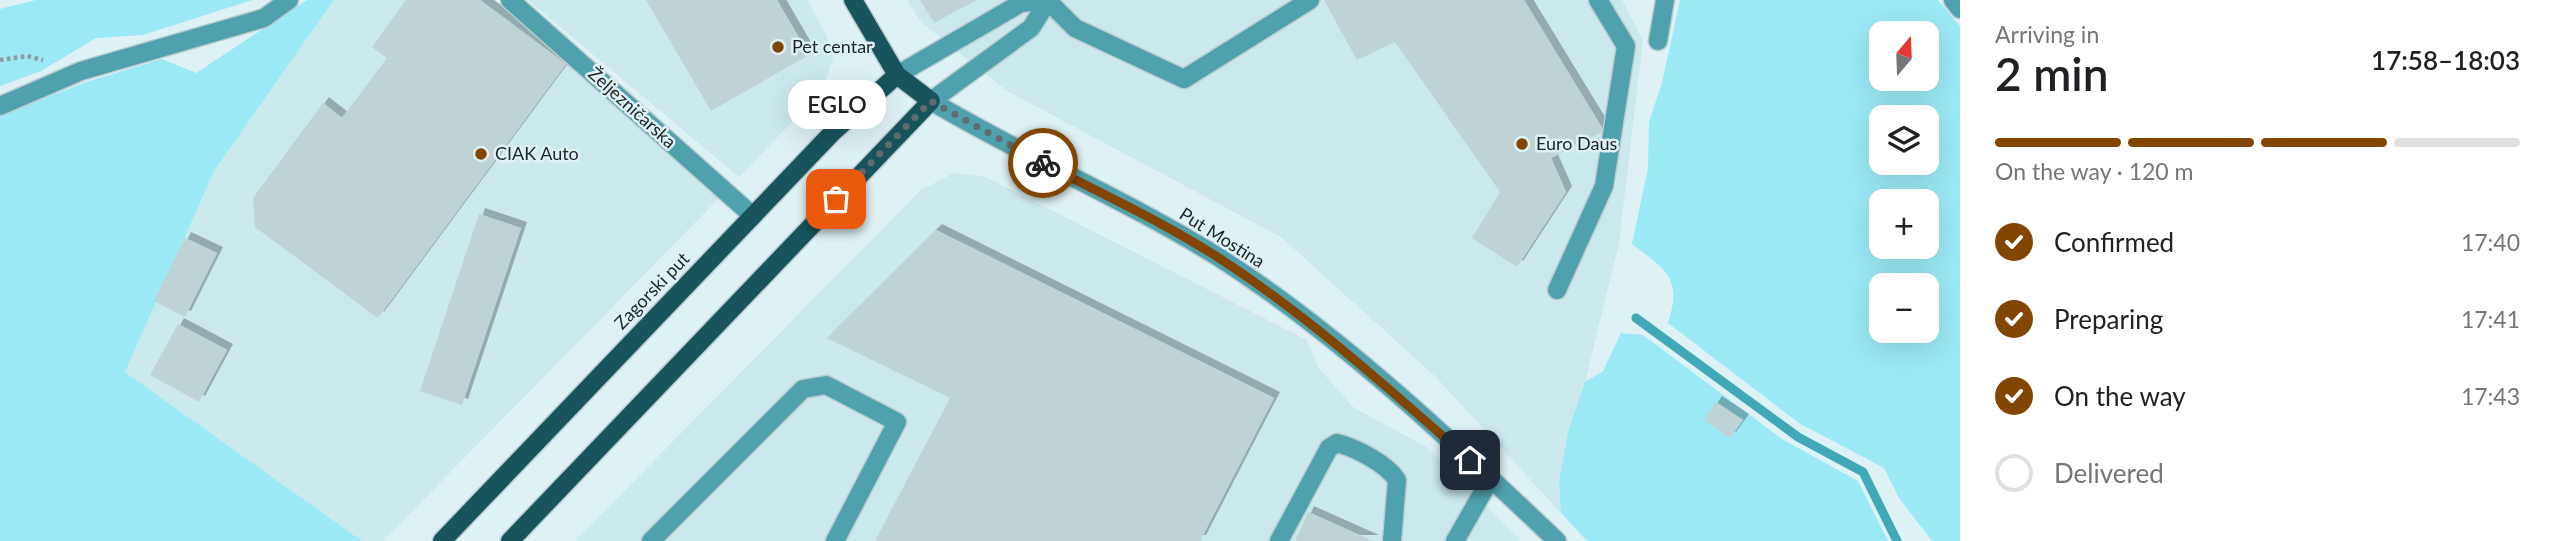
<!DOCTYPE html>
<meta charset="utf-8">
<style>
body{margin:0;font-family:Lato,sans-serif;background:#f6f6f6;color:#202124;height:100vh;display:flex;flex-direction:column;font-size:26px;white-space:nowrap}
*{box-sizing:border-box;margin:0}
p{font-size:23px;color:#757577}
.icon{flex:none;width:38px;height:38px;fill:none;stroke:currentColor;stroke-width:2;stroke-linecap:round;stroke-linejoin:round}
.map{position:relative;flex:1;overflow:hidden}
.side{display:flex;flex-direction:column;background:#fff;width:595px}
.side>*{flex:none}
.needle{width:46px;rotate:19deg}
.fabs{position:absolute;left:1869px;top:21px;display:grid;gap:14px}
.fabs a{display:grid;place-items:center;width:70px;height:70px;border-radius:14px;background:#fff;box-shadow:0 7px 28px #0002;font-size:35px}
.pin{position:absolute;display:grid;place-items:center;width:60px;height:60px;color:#fff;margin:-30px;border-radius:14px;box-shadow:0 4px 10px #0006}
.courier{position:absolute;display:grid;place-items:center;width:70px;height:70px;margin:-35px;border:5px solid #824502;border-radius:50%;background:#fff;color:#222;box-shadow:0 2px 9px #0007}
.bubble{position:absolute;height:49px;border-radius:21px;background:#fff;box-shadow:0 7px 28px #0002;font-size:23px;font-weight:600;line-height:49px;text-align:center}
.summary em{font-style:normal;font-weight:600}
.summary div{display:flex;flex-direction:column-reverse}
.summary{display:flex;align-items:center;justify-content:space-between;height:119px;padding:0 35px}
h1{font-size:46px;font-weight:600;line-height:52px}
.bar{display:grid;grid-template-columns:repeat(4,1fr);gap:10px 7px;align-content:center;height:84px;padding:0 35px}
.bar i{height:9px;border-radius:5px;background:#e0e0e0}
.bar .active{background:#824502}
.bar p{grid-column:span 4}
ol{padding:0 35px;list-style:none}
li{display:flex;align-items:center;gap:21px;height:77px}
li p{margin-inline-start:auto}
li .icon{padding:7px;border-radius:50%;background:#824502;color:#fff;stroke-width:4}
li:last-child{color:#757577}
li i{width:38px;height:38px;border:4px solid #e0e0e0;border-radius:50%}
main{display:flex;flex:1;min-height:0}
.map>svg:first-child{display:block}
</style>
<main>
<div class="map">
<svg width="1960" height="541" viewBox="0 0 1960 541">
<defs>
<filter id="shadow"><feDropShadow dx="6" dy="-6" stdDeviation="0" flood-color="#0004"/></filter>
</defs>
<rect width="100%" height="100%" fill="#def1f4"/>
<g fill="#cbe8ed">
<path d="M334 0H494L544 39 719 198 383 541H362L125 372 214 171Z"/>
<path d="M528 0H807L825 32 833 58 822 91 739 177Z"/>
<path d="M907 0H1622L1643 40 1619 243 1585 382 1568 432 1559 482 1561 513 1436 377 1281 237 1007 91 921 22Z"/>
<path d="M954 173 986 177 1307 340 1318 367 1353 407 1428 448 1521 541H575L921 190Z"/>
</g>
<g fill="#9ae9f5" fill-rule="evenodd">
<path d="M36 0H252L143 35 96 38 41 71 0 86V9Z"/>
<path d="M307 0H334L214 171 125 372 362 541H0V116L86 82 162 59 196 73Z"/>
<path d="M1680 0H1938L1960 26V541H1932L1899 498 1884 468 1799 423 1668 323C1683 278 1665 269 1632 244L1648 168 1649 122 1662 83ZM1927 33V79H1881V33ZM1927 117V163H1881V117ZM1881 201H1927V247H1881ZM1881 285H1927V331H1881Z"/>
<path d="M1621 333 1643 335 1782 439 1858 481 1888 541H1587L1561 513 1559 482 1568 432 1585 382 1603 371Z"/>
</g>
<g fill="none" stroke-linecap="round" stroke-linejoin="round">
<path stroke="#40a9b7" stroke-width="9" d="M1636 318 1798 437 1863 472 1897 541"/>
</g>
<g fill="#bfd2d5" filter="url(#shadow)">
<path d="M406 0H480L566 64 378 318 255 227 253 198 323 103 342 118 387 58 372 47Z"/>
<path d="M646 0H777L809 55 711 111Z"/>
<path d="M920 0H977L934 23Z"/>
<path d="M1324 0H1524L1604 131 1551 158 1566 192 1517 267 1472 238 1500 192 1395 42 1357 60Z"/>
<path d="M479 214 521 228 462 405 420 391Z"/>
<path d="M936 230 1274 398 1200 541H875L950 398 827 338Z"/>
<path d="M185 238 217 253 185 317 154 301Z"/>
<path d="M178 324 227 350 199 402 150 375Z"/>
<path d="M1716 402 1743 420 1730 438 1704 420Z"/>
<path d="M1308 512 1373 541H1295Z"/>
</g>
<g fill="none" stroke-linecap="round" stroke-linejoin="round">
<g stroke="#bbcccf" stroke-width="21">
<g id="lane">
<path d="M1047 0 1075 28 1184 79 1310 0"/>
<path d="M1953 0 1960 9"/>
<path d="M1658 41 1665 0"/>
<path d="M897 75 1021 3 1050 0"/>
<path d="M931 101 1031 28 1048 1"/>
<path d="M1557 290 1604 186 1626 46 1598 0"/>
<path d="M651 541 803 389 826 385 897 422 835 541"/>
<path d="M1279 541 1329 448 1337 443C1356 448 1387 464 1397 480L1392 541"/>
<path d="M1455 541 1491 478"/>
</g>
</g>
<g stroke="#bbcccf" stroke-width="21">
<g id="street">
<path d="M510 0 753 216"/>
<path d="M931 101C1025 157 1127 200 1220 258 1340 335 1454 443 1557 541"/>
<path d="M0 106 81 71 264 18 289 0"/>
</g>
</g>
<g stroke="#bbcccf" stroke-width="21">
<g id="primary">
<path d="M442 541 833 132 897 75"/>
<path d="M510 541 931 101 897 75 853 0"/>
</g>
</g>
<path stroke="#8e9c9e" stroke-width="4.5" stroke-dasharray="3.5 3.5" stroke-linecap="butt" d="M0 60 27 56 43 60"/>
<use href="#lane" stroke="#4fa1ad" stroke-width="18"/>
<use href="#street" stroke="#4fa1ad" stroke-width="18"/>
<use href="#primary" stroke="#17545c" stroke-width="18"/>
</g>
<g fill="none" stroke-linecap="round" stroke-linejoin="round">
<path stroke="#616c6e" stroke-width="7" stroke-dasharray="0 12.6" d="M836 199 931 101 1043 163"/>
<path stroke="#824502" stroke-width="9" d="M1043 163C1103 195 1166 223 1222 260 1311 318 1390 390 1470 460"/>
</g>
<g fill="#824502" stroke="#def1f4" stroke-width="2.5">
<circle cx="778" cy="47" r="7"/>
<circle cx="1522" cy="144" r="7"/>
<circle cx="481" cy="154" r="7"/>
</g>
<g text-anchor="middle" stroke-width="5" stroke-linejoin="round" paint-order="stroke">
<g font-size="18" fill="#1e2526" stroke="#def1f4" text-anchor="start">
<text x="792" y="53">Pet centar</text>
<text x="1536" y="150">Euro Daus</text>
<text x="495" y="160">CIAK Auto</text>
</g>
<g font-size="18" fill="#1e2526" stroke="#def1f4">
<text transform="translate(632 108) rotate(42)" y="6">Željezničarska</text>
<text transform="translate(1222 238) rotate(32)" y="6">Put Mostina</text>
<text transform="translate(652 291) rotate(-46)" y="6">Zagorski put</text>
</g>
</g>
</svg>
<div class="fabs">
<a><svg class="needle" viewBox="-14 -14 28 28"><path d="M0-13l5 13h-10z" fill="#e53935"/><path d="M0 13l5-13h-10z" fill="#757577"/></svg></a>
<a><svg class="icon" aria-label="layers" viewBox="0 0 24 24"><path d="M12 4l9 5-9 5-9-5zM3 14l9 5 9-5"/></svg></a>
<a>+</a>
<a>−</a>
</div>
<div class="pin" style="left:836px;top:199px;background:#ea580c"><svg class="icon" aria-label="bag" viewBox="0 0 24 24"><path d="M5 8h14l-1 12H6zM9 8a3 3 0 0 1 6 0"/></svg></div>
<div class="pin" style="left:1470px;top:460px;background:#1f2937"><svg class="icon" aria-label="home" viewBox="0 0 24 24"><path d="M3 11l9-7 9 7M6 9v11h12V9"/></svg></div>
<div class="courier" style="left:1043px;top:163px"><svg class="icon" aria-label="bike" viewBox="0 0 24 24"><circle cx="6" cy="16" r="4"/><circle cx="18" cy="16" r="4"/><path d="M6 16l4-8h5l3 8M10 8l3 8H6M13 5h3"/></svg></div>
<div class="bubble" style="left:788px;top:80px;width:98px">EGLO</div>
</div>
<section class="side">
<div class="summary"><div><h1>2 min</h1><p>Arriving in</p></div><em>17:58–18:03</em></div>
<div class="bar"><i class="active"></i><i class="active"></i><i class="active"></i><i></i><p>On the way · 120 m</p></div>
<ol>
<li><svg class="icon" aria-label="check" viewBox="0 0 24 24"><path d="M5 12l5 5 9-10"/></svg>Confirmed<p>17:40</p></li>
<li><svg class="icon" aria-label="check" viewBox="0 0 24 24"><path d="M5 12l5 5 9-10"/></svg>Preparing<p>17:41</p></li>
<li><svg class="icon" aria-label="check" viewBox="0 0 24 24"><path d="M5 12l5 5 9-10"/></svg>On the way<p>17:43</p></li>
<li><i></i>Delivered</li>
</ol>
</section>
</main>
